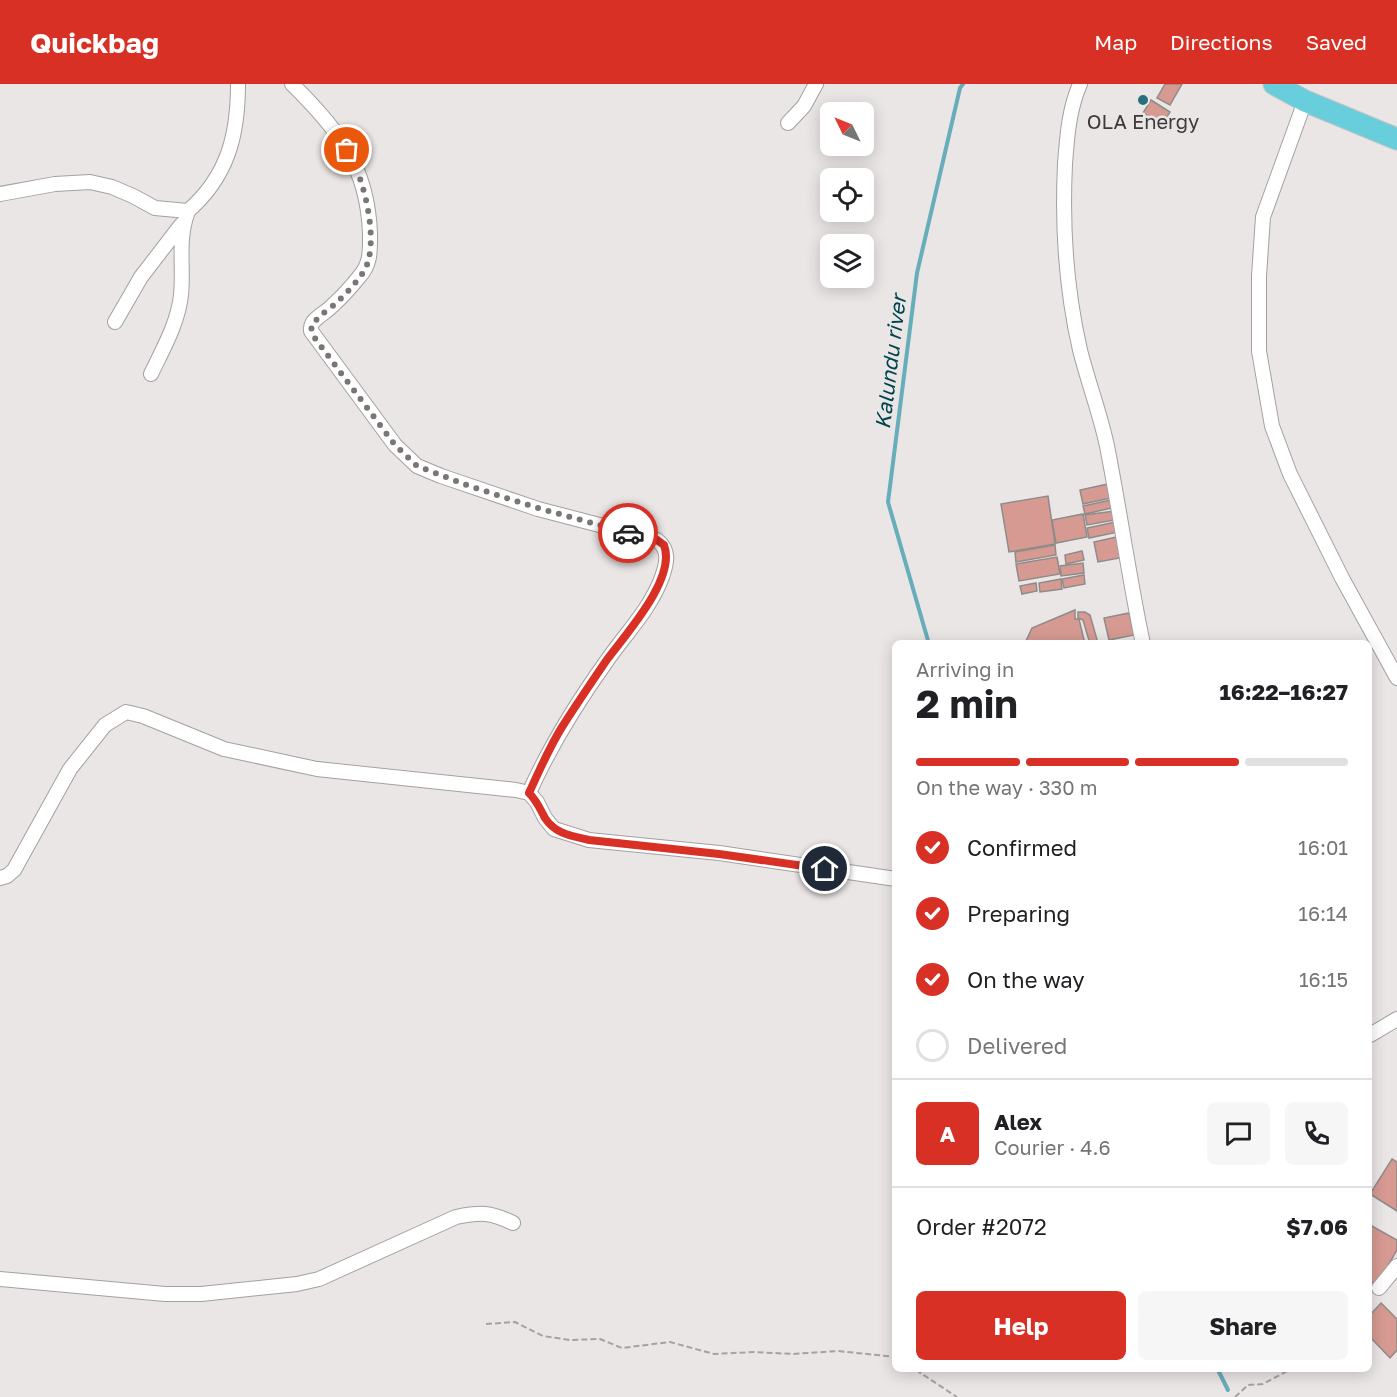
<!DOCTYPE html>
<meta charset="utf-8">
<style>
body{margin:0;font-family:"Golos Text",sans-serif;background:#f6f6f6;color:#202124;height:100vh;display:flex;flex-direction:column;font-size:22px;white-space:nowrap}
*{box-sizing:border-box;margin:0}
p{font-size:20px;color:#757577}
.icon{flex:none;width:33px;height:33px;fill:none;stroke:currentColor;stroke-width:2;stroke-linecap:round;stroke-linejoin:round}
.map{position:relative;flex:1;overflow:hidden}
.details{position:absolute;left:892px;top:556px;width:480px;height:732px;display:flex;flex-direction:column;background:#fff;border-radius:9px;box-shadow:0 3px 15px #0003}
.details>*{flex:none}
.needle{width:39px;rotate:313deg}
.fabs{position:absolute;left:820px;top:18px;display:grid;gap:12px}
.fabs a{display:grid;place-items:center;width:54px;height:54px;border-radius:9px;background:#fff;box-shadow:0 3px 15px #0003;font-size:30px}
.pin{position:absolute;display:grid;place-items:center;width:51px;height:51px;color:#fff;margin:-26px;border:3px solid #fff;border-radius:50%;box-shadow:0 2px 6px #0007}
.courier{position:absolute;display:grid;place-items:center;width:60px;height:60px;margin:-30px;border:4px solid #d93025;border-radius:50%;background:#fff;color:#222;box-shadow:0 2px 8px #0007}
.summary em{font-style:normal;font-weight:700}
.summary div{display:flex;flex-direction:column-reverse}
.summary{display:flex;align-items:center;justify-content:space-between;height:102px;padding:0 24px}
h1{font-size:39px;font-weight:700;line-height:45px}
.bar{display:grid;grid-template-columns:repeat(4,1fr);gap:9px 6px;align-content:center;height:72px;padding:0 24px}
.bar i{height:8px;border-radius:4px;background:#e0e0e0}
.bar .on{background:#d93025}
.bar p{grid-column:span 4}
.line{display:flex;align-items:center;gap:15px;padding:0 24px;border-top:2px solid #e0e0e0}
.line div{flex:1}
.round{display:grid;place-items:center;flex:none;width:63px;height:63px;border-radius:9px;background:#f6f6f6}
ol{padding:0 24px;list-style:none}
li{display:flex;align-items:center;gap:18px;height:66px}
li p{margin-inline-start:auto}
li .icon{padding:6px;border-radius:50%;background:#d93025;color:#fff;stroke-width:4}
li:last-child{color:#757577}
li i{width:33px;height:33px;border:3px solid #e0e0e0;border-radius:50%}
.cta{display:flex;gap:12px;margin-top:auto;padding:12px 24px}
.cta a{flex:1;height:69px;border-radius:9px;background:#d93025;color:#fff;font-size:24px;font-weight:700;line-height:69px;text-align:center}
.cta a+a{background:#f6f6f6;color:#202124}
header{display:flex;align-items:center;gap:36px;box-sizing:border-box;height:84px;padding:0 30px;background:#d93025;color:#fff}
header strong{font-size:28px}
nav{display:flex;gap:33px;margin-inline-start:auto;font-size:21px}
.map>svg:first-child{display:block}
</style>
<header>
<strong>Quickbag</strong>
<nav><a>Map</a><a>Directions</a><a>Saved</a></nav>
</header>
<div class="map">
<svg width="1397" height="1313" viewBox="0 0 1397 1313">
<rect width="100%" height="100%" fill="#eae6e5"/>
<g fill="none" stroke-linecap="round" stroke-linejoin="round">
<g stroke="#67adba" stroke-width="4">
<path d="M929 560 888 418 917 189 960 4 963 0"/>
<path d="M1218 1286 1228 1306"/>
</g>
</g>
<g fill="#d69a92" stroke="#8f8b8a" stroke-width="1.5">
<path d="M1165 0H1182L1170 21 1157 14Z"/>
<path d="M1151 16 1170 28 1162 41 1143 29Z"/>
<path d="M1108 400 1111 414 1083 420 1080 406Z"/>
<path d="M1048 412 1055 460 1009 468 1001 420Z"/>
<path d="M1111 416 1112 424 1085 430 1083 422Z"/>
<path d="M1114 427 1115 436 1087 441 1085 431Z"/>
<path d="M1083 430 1087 453 1056 459 1052 436Z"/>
<path d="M1116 438 1118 448 1089 454 1087 444Z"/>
<path d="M1121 452 1125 473 1098 478 1094 458Z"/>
<path d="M1055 461 1056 471 1016 478 1015 468Z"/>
<path d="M1082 467 1084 476 1066 480 1065 471Z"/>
<path d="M1057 473 1060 490 1019 497 1016 480Z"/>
<path d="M1083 479 1084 489 1061 492 1060 482Z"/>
<path d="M1084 491 1085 500 1064 504 1062 495Z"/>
<path d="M1061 495 1062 505 1040 508 1039 499Z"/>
<path d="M1036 499 1037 507 1022 510 1020 502Z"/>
<path d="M1075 526V535H1079L1085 560H1028L1026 557 1032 544Z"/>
<path d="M1078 528H1085L1090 531 1098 559 1090 560 1083 536 1078 534Z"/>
<path d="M1129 529 1134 551 1109 556 1104 534Z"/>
<path d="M1392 1075 1397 1078V1127L1370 1110Z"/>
<path d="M1370 1141 1397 1156V1166L1377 1201 1370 1197Z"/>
<path d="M1381 1219 1397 1235V1266L1390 1274 1370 1253V1231Z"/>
</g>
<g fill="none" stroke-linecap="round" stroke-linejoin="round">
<g stroke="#a5a0a0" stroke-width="16">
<g id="street">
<path d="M292 0C338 45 368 83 370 150 370 167 371 180 359 193 351 203 343 212 334 220 328 227 319 231 313 238 310 243 311 242 311 247L395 361 417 382 441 392 538 425 657 456C670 466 667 479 662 493 650 526 625 550 606 578 576 620 550 662 529 709"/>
<path d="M1080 0C1069 25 1067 53 1065 80 1062 142 1066 205 1080 266 1088 298 1100 329 1107 362 1120 428 1129 494 1143 560"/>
<path d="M1305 17 1263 133 1259 192V267L1272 342 1290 390 1342 494 1397 594"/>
<path d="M788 39 804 22 816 0"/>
<path d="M0 110 55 100 90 98 112 103 133 112 155 124 188 127C228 92 238 51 238 0"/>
<path d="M115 238 141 193 181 141"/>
<path d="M151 290C163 265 178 239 181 211 184 181 177 157 188 127"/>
<path d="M0 794 7 792 14 786 70 685 105 641 126 628 143 632 224 665 317 685 516 706 529 709 537 718 545 734 554 745 589 756 719 769 896 795"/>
<path d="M1370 951 1397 935"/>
<path d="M0 1195 165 1210H201L297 1200 319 1195 456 1133C481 1128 490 1128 513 1139"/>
<path d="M1379 1204 1397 1182"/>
</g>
</g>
<g stroke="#c4c4c4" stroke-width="23">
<path id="primary" d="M1274 0 1305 17 1397 55"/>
</g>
<g stroke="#a6a2a2" stroke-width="2" stroke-dasharray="6 3" stroke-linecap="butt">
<path d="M486 1240 515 1238 543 1252 570 1256 600 1255 622 1264 670 1258 714 1270 754 1268 793 1270 838 1267 896 1273"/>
<path d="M916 1286 957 1313"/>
<path d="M1235 1313 1248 1301 1263 1300 1289 1286"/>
</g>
<use href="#street" stroke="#fff" stroke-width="14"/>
<use href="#primary" stroke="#68cedb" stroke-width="21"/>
</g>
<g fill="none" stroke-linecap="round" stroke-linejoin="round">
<path stroke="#797676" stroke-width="6" stroke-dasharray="0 10.8" d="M347 66C364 92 382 164 362 190 354 201 344 212 334 221 325 228 317 233 311 243L314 253 395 361 417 382 469 402 538 424 628 449"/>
<path stroke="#d93025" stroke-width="8" d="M628 449 657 456 664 461C677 495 624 552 606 577 591 599 576 621 562 643 549 664 539 687 529 709 537 717 540 725 545 734 555 750 572 752 589 756L719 770 825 785"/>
</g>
<circle fill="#29707d" stroke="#eae6e5" stroke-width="2" cx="1143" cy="16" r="6"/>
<g text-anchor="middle" stroke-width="5" stroke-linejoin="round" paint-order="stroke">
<g font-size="20" fill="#3c3a3a" stroke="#eae6e5">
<text x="1143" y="45">OLA Energy</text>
</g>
<g font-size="21" font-style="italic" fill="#00444e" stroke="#eae6e5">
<text transform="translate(891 278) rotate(-83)" y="7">Kalundu river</text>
</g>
</g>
</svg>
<div class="fabs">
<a><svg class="needle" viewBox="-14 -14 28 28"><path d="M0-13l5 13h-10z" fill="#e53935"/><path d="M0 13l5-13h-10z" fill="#757577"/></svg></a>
<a><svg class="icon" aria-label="locate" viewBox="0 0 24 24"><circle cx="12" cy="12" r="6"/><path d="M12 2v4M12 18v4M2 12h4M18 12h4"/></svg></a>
<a><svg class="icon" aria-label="layers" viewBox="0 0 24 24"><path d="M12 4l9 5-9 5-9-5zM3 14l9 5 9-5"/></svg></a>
</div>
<div class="pin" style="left:347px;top:66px;background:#ea580c"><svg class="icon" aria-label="bag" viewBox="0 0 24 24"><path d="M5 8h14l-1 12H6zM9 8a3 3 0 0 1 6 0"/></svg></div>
<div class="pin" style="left:825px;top:785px;background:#1f2937"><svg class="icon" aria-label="home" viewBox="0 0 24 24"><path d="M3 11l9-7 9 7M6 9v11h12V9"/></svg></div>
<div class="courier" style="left:628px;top:449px"><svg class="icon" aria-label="car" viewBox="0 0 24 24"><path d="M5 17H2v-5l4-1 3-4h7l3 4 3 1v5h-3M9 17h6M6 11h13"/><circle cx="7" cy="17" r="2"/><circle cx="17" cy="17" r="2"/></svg></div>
<section class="details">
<div class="summary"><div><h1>2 min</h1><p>Arriving in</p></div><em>16:22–16:27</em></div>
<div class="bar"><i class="on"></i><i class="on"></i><i class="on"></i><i></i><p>On the way · 330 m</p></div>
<ol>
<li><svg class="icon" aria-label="check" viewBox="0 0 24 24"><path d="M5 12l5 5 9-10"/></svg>Confirmed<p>16:01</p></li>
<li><svg class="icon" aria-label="check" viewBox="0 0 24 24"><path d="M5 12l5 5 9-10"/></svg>Preparing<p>16:14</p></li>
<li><svg class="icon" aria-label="check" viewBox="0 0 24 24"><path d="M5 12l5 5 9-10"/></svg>On the way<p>16:15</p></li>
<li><i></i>Delivered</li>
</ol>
<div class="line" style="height:108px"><b class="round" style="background:#d93025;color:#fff">A</b><div><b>Alex</b><p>Courier · 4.6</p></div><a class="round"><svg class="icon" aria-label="chat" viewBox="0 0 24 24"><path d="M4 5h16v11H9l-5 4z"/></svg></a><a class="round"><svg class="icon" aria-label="phone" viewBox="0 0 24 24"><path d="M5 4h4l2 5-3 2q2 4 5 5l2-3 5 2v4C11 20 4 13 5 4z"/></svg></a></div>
<div class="line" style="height:78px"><div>Order #2072</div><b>$7.06</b></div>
<div class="cta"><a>Help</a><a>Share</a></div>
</section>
</div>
